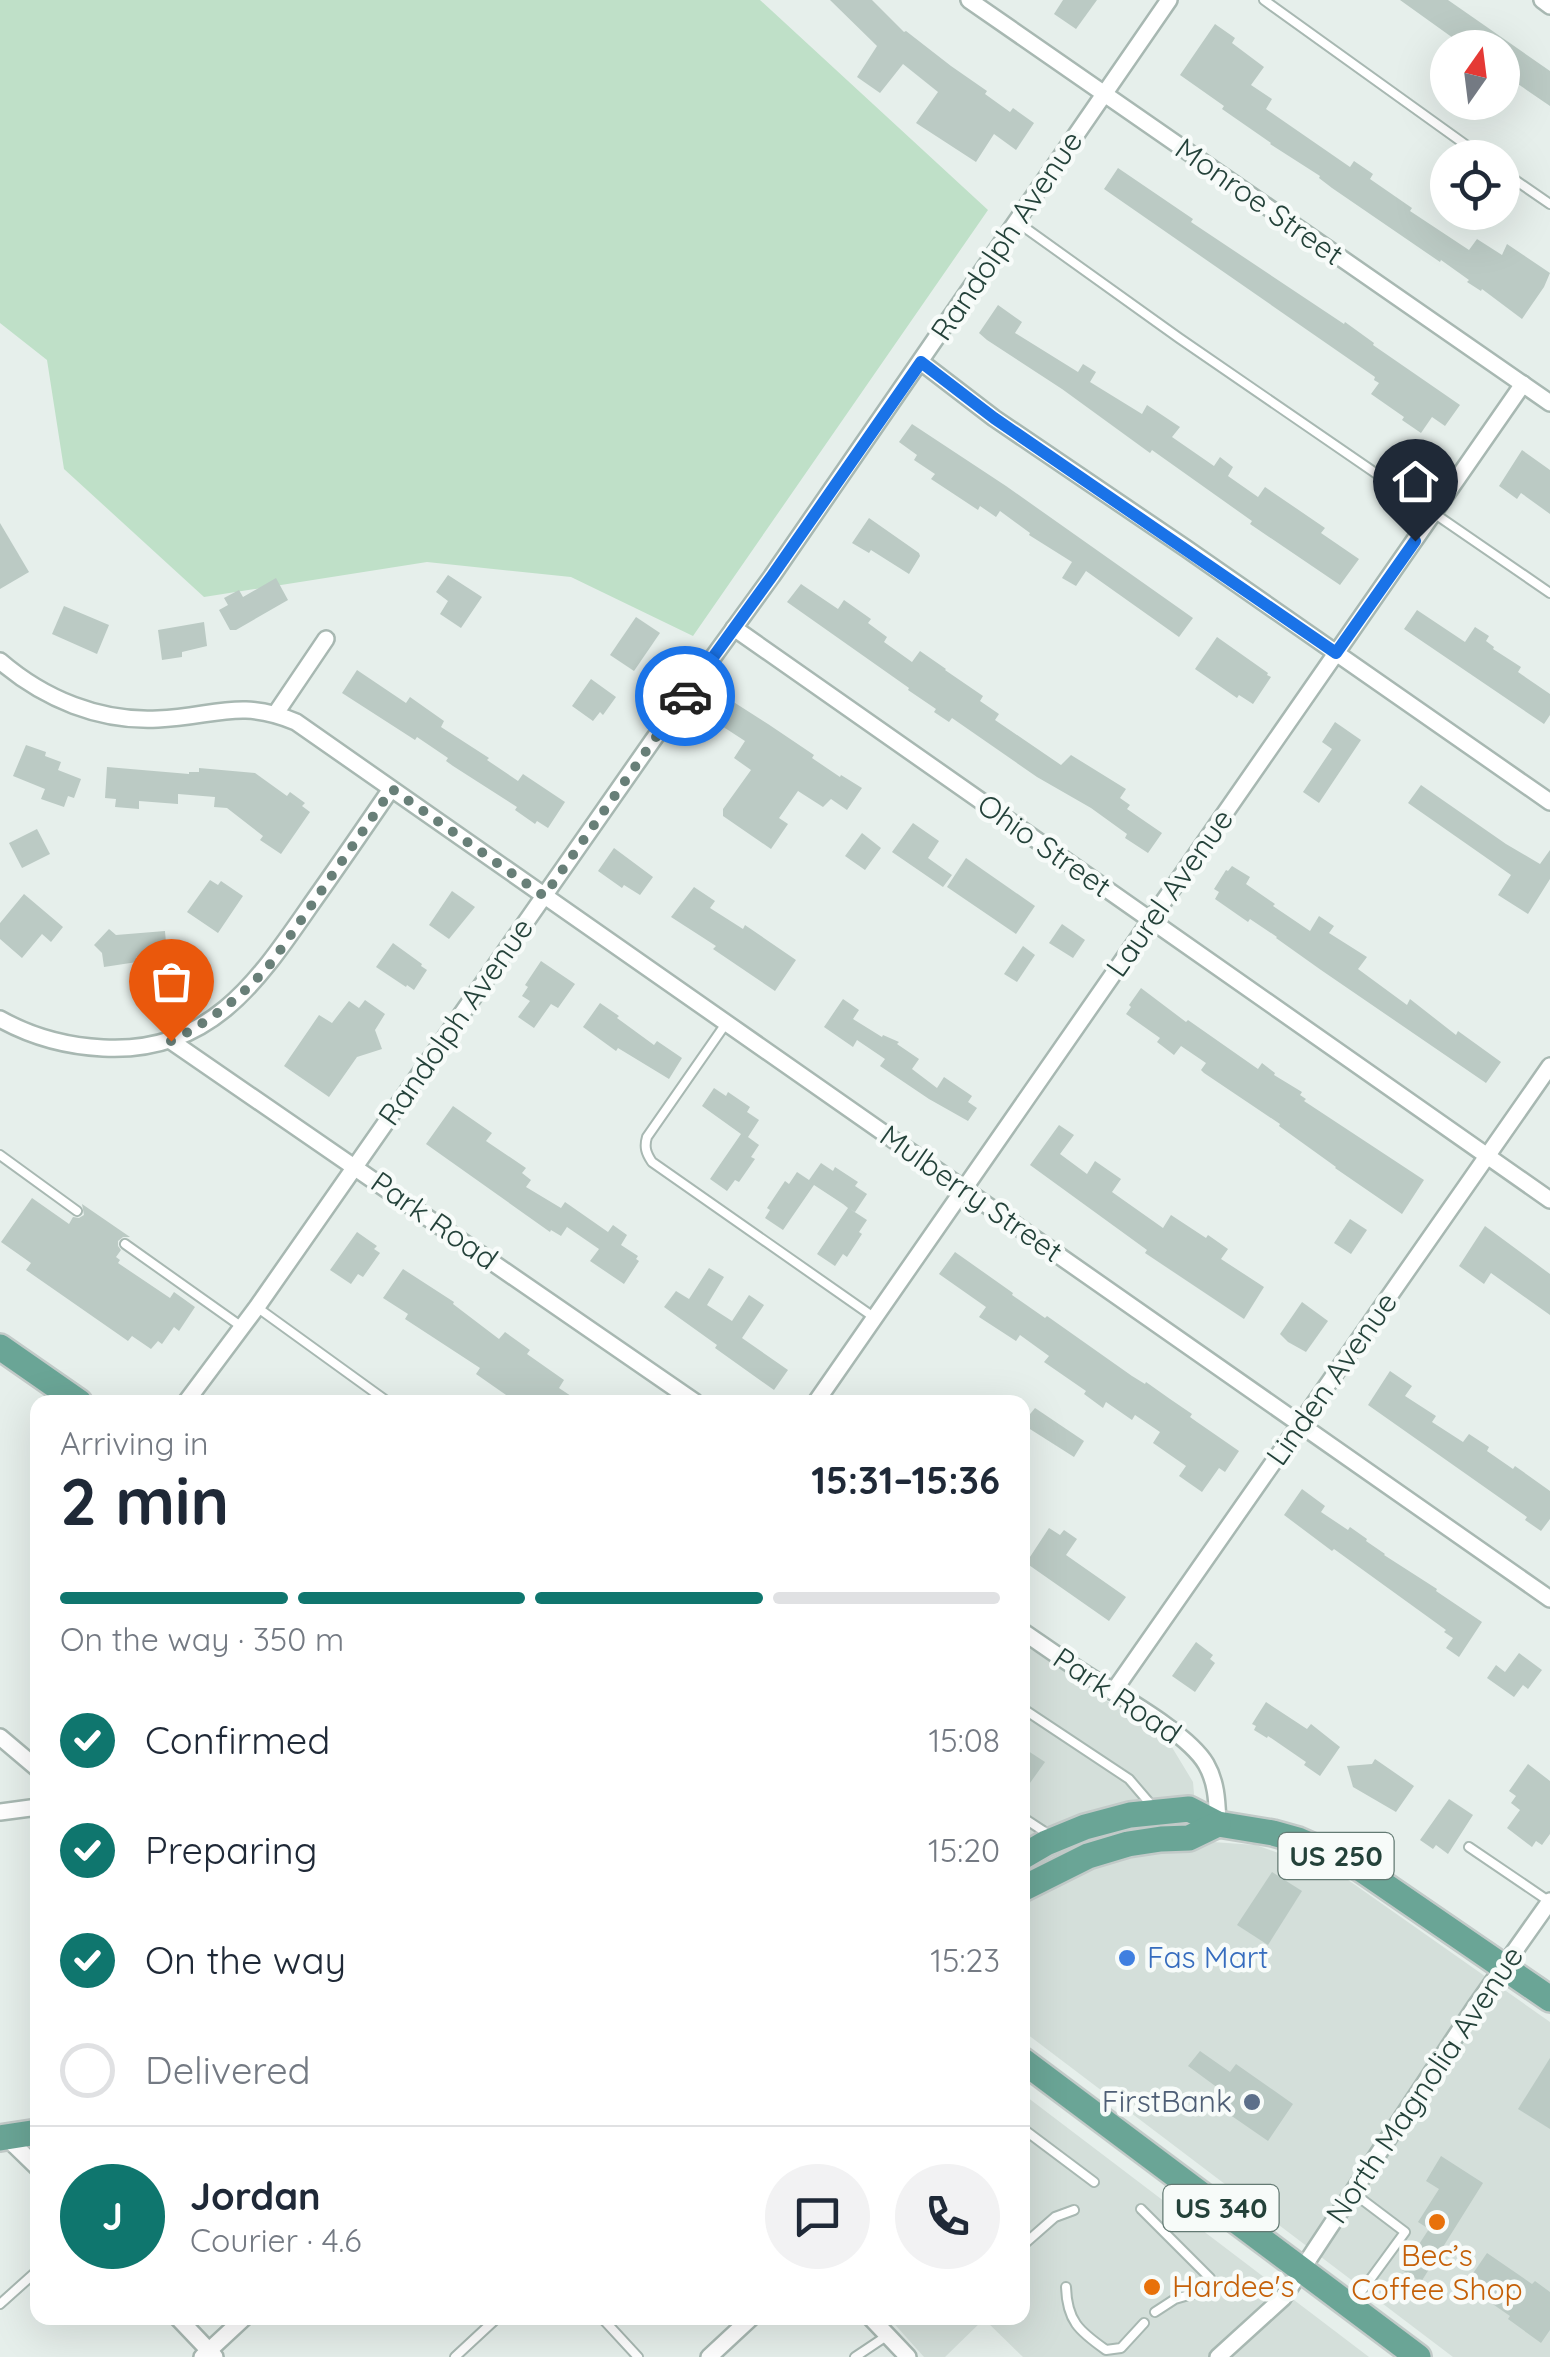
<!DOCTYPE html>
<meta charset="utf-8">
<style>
body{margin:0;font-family:Quicksand,sans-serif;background:#f2f2f3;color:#1f2937;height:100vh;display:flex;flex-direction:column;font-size:38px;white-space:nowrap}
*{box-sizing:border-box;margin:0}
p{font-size:32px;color:#747a83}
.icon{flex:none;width:55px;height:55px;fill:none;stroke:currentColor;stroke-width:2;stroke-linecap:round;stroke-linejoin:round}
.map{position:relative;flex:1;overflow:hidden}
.sheet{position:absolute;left:30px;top:1395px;width:1000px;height:930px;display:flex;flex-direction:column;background:#fff;border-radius:20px;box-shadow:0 10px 40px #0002}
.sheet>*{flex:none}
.needle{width:65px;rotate:14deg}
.tools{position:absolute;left:1430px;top:30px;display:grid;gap:20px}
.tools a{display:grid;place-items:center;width:90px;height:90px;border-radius:50%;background:#fff;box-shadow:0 10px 40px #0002;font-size:50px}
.pin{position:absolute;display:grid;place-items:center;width:85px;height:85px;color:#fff;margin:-102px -42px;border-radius:50% 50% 50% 0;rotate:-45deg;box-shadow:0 0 10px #0007}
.pin .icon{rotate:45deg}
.courier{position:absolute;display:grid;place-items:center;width:100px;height:100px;margin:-50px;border:8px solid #1a73e8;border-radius:50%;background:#fff;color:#222;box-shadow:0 2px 12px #0007}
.head em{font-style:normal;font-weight:700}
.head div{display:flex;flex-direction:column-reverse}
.head{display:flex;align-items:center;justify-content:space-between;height:170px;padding:0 30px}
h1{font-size:65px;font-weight:700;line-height:75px}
.bar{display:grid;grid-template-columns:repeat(4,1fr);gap:15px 10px;align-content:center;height:120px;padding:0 30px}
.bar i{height:12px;border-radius:8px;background:#e0e1e3}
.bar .selected{background:#0f766e}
.bar p{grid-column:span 4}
.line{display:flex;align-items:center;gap:25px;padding:0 30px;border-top:2px solid #e0e1e3}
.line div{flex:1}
.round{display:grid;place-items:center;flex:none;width:105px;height:105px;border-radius:52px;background:#f2f2f3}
ol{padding:0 30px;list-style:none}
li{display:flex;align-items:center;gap:30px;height:110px}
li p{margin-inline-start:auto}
li .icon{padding:10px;border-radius:50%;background:#0f766e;color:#fff;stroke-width:4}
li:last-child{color:#747a83}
li i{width:55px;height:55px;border:5px solid #e0e1e3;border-radius:50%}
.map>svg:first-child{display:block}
</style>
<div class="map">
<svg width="1550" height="2357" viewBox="0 0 1550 2357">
<rect width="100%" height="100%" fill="#e6efeb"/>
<g fill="#d4dfda">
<path d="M1022 1643 1170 1744 1193 1782 1198 1841 1256 1845 1341 1875 1550 2022V2357H1453L1023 2031Z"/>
<path d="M1023 2094 1369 2357H1023L984 2319 945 2357H924L889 2318H1022Z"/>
</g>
<path fill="#bfe0c8" d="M0 0H760L988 210 693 636 571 577 427 562 204 597 64 469 47 360 0 323Z"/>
<g fill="#bbcac4">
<path d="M830 0H872L904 32 906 31 951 66 987 91 985 94 1010 112 1013 108 1034 123 1016 150 994 134 976 162 916 123 938 92 903 64 880 93 857 77 877 46Z"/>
<path d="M1063 0H1097L1076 29 1054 14Z"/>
<path d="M1400 0H1448L1550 71V106L1502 73V48H1467Z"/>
<path d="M1215 24 1235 38 1232 43 1264 67 1251 85 1272 99 1266 109 1350 167 1354 161 1373 174 1370 179 1412 208 1410 211 1469 250 1477 239 1502 255 1507 244 1550 273 1544 287 1522 319 1482 289 1481 291 1467 282 1469 280 1441 260 1440 262 1332 188 1319 178 1320 176 1270 144 1271 143 1222 109 1224 106 1180 75Z"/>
<path d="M1118 168 1193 219 1191 222 1344 324 1345 322 1374 343 1373 345 1460 405 1445 426 1432 417 1421 433 1402 420 1404 417 1371 394 1379 383 1374 380 1375 377 1104 189Z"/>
<path d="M998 305 1022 322 1015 333 1078 372 1083 364 1096 372 1090 382 1142 414 1147 405 1180 427 1172 437 1214 466 1220 457 1233 467 1228 476 1258 497 1265 487 1325 528 1321 533 1359 559 1340 585 1250 524 1252 521 1152 450 1150 453 1062 389 987 340 979 333Z"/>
<path d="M912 424 1006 486 1193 618 1179 637 1086 571 1076 586 1062 578 1072 562 1029 535 1030 533 1000 511 996 517 980 506 978 510 931 479 935 474 914 460 917 455 899 442Z"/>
<path d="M1522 450 1550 470V514L1521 493 1517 499 1499 486Z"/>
<path d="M869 518 919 553 920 556 909 574 871 550 869 553 852 543Z"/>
<path d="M0 523 29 572 0 589Z"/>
<path d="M448 575 482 597 461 628 440 614 448 601 436 592Z"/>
<path d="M276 578 288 600 236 630H230L219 610 228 605 224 598 239 590 243 597Z"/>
<path d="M801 584 838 609 844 600 871 619 868 623 887 637 884 642 912 662 920 651 946 669 945 670 983 696 980 701 999 714 995 720 1061 765 1071 755 1126 789 1120 798 1130 805 1127 809 1162 833 1148 853 1125 838 1127 834 1091 808 1037 777 952 718 949 722 934 712 936 709 908 690 909 688 787 602Z"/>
<path d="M64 606 109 625 97 654 52 634Z"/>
<path d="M1417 610 1465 642 1475 627 1489 636 1486 641 1494 647 1493 649 1521 667 1518 672 1550 694V715L1544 724 1404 629Z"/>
<path d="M636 617 660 633 634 671 610 655Z"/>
<path d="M204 622 207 646 182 652V657L162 660 158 630Z"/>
<path d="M1217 637 1268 673 1267 675 1271 677 1253 704 1239 695 1237 698 1195 669Z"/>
<path d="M357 670 406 703 410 697 444 721 441 727 489 758 487 760 518 781 523 774 565 802 548 828 537 821 535 824 515 810 517 807 453 766 446 761 448 758 417 737 415 740 342 693Z"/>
<path d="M591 679 616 697 603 715 600 712 593 721 572 706Z"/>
<path d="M721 698 730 704 732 701 768 724 814 755 812 758 840 777 841 775 862 788 847 810 831 799 823 807 798 791 779 818 788 824 771 849 723 816V809L751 770 734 758 745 741 708 717Z"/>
<path d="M1335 722 1361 740 1319 803 1303 792 1332 749 1322 742Z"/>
<path d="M26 745 46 752 45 756 61 762 58 770 81 779 74 798 68 796 64 807 41 799 45 789 13 776Z"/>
<path d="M107 767 189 774V772H199V768L255 773 287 796 290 792 305 803 302 806 310 812 281 854 260 840 263 836 227 808 214 807 215 797 178 794V804L139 801V809L115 807 116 799 105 798Z"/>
<path d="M1421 785 1506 844 1540 864 1550 850V879L1528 914 1498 895 1511 875 1408 803Z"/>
<path d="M913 823 939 841 928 858 952 875 943 887 892 852Z"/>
<path d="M37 829 50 854 22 868 9 843Z"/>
<path d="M862 833 881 848 865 870 845 856Z"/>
<path d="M614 848 653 877 640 895 624 885 622 888 598 871Z"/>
<path d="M966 858 1035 906 1016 934 947 887Z"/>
<path d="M1232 866 1250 877 1246 884 1275 904 1273 906 1310 931 1319 916 1334 926 1329 933 1367 957 1358 969 1407 1005 1410 999 1456 1035 1458 1031 1501 1062 1486 1083 1321 970 1276 938 1277 937 1250 919 1248 922 1215 899 1219 892 1214 889 1226 870 1228 871Z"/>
<path d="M210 880 218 885 221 881 243 896 218 933 187 912Z"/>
<path d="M694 887 715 901 710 908 743 929 745 925 796 960 775 991 713 949 716 946 671 917Z"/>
<path d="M452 891 475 907 449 939 429 925Z"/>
<path d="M24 894 63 927 51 942 42 934 22 958 0 939V923Z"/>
<path d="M1062 924 1085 940 1073 958 1049 943Z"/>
<path d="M109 929 116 935 165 931 167 955 136 957 137 962 104 967 102 953 94 945Z"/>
<path d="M393 943 422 964 421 966 427 970 414 990 407 985 406 987 376 967Z"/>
<path d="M1023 946 1035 955 1017 982 1004 974Z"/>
<path d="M541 961 575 984 558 1008 551 1004 534 1028 518 1017 530 1001 522 996 528 987 525 985Z"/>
<path d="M1141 988 1186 1022 1188 1020 1258 1069 1262 1063 1275 1073 1274 1075 1302 1092 1300 1095 1306 1099 1304 1101 1424 1180 1402 1214 1335 1168 1336 1167 1279 1126 1280 1124 1204 1073 1201 1070 1206 1063 1181 1046 1174 1055 1157 1042 1160 1038 1126 1014 1131 1007 1129 1005Z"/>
<path d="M843 999 859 1010 853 1019 882 1037 883 1035 899 1042 897 1044 919 1059 912 1069 937 1088 944 1077 972 1096 968 1102 977 1108 968 1121 929 1099 880 1066 885 1059 857 1040 853 1047 824 1027Z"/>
<path d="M365 1000 385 1014 375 1030 382 1049 357 1057 329 1097 284 1066 319 1015 332 1023 349 1001 359 1008Z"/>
<path d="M600 1003 619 1016 617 1018 654 1045 657 1041 682 1058 669 1079 618 1048 616 1051 583 1027Z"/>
<path d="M714 1088 726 1096 728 1092 750 1107 747 1112 759 1120 748 1137 759 1145 751 1157 755 1159 739 1182 735 1180 727 1191 710 1179 741 1134 702 1106Z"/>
<path d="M453 1106 492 1133 486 1141 526 1168 522 1173 531 1180 526 1187 561 1208 565 1202 608 1232 613 1225 627 1235 621 1245 638 1256 636 1259 639 1261 624 1284 590 1261 599 1249 567 1227 561 1236 551 1230 550 1232 426 1144Z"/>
<path d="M1059 1125 1074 1135 1060 1154 1087 1174 1095 1161 1121 1179 1112 1192 1163 1228 1171 1215 1206 1238 1208 1235 1228 1249 1221 1259 1264 1287 1244 1319 1145 1253 1147 1250 1030 1165Z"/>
<path d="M821 1163 833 1171 835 1167 858 1182 855 1186 867 1194 855 1212 850 1209 867 1220 859 1232 862 1234 847 1257 843 1254 835 1266 817 1254 848 1208 843 1204 814 1185 783 1230 765 1218 770 1210 767 1208 785 1181 789 1184 797 1172 809 1180Z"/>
<path d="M32 1198 69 1224 73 1217 79 1218 84 1215 82 1204 130 1237H123L118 1241V1246L121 1250 116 1257 120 1260 118 1263 170 1298 174 1292 195 1307 179 1331 174 1327 162 1344 158 1341 151 1349 132 1336 128 1341 26 1270 31 1263 1 1242Z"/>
<path d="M1350 1219 1367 1230 1351 1254 1334 1243Z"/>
<path d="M1485 1226 1550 1274V1315L1491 1273 1484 1284 1459 1266Z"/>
<path d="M357 1232 377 1246 374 1249 380 1253 363 1277 358 1274 351 1284 330 1270Z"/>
<path d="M955 1252 1013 1293 1012 1295 1045 1318 1047 1316 1132 1376 1145 1384 1146 1382 1170 1399 1192 1414 1190 1417 1197 1422 1239 1451 1225 1472 1219 1468 1202 1492 1179 1476 1186 1466 1153 1443 1160 1432 1135 1415 1132 1420 1106 1402 1103 1408 1084 1394 1086 1391 1044 1362 1049 1356 1020 1335 1016 1341 979 1317 986 1307 939 1274Z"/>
<path d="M709 1268 724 1277 707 1305 732 1321 749 1295 764 1305 742 1338 788 1370 774 1390 715 1348 717 1345 664 1307 676 1291 689 1299Z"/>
<path d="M403 1269 454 1302 453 1304 499 1339 505 1332 530 1350 527 1354 564 1380 559 1388 580 1402H516L476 1374 480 1368 405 1319 408 1314 383 1298Z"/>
<path d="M1302 1302 1328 1321 1306 1352 1288 1342 1280 1334Z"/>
<path d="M1390 1371 1412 1386 1405 1396 1436 1416 1432 1422 1463 1442 1469 1434 1489 1447 1487 1451 1513 1469 1515 1466 1550 1491V1519L1541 1531 1525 1520 1527 1517 1368 1405Z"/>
<path d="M1035 1408 1084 1441 1074 1457 1022 1424Z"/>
<path d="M1302 1489 1325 1506 1321 1512 1348 1530 1350 1527 1367 1539 1366 1541 1385 1554 1384 1555 1437 1589 1436 1591 1482 1622 1459 1657 1446 1648 1453 1638 1444 1632 1446 1630 1334 1549 1332 1551 1284 1515Z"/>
<path d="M1049 1528 1060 1535 1064 1530 1077 1539 1066 1555 1126 1597 1109 1621 1026 1563Z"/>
<path d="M1196 1642 1213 1655 1210 1659 1215 1663 1195 1692 1172 1676Z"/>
<path d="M1519 1653 1542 1670 1528 1689 1523 1685 1514 1697 1487 1678 1496 1665 1505 1672Z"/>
<path d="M1266 1702 1307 1729 1311 1724 1340 1747 1320 1776 1304 1765 1306 1762 1268 1736 1267 1738 1254 1730 1256 1726 1252 1724Z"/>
<path d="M1022 1747 1045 1762 1022 1794Z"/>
<path d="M1375 1759 1414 1786 1396 1812 1353 1787 1347 1766 1372 1764Z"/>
<path d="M1528 1764 1550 1781V1834L1542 1845 1536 1841 1532 1847 1507 1828 1520 1810 1511 1803 1516 1796 1509 1791Z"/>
<path d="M1449 1799 1473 1815 1448 1854 1436 1845 1433 1849 1420 1840Z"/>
<path d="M1272 1872 1302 1891 1268 1945 1237 1925Z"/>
<path d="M1200 2051 1230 2072 1236 2064 1293 2104 1268 2141 1210 2101 1218 2088 1188 2066Z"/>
<path d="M1550 2058V2129L1518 2109Z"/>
<path d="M1441 2156 1483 2183 1421 2282 1402 2270 1429 2229 1418 2222 1439 2189 1426 2181Z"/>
<path d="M1487 2253 1532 2284 1535 2281 1550 2292V2330L1541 2343 1508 2319 1510 2316 1465 2285Z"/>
</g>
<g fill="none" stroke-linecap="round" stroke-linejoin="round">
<g stroke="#a8b8b2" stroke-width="12">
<g id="service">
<path d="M1264 0 1484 158"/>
<path d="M1502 171 1550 204"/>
<path d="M1017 222 1179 338 1550 593"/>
<path d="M727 1022 647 1137C644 1147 646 1153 652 1162L875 1318"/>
<path d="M0 1155 77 1211"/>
<path d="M125 1244 242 1327"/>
<path d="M258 1308 388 1402"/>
<path d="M1022 1708 1129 1779 1153 1807"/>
<path d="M1022 1817 1048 1834"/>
<path d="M1469 1847 1550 1902"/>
<path d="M1026 2131 1094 2182"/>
<path d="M1352 2192 1405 2232 1353 2303"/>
<path d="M1141 2209 1210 2278"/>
<path d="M1022 2246 1055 2217 1074 2210"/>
<path d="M1066 2287C1067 2321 1079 2331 1106 2350L1121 2348 1144 2323"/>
<path d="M0 2304 38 2270"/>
<path d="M1155 2312 1175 2299 1199 2292"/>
<path d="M602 2318 638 2357"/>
<path d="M455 2357 497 2318"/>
<path d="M855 2357 888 2335"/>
</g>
</g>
<g stroke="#a8b8b2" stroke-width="20">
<g id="minor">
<path d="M969 0 1550 403"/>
<path d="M1542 0 1550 6"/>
<path d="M921 362 994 418 1187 549 1550 802"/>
<path d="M734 628 1550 1200"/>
<path d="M0 661C44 699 100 722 158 719 214 717 239 698 296 722L1550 1599"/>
<path d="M276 713 326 639"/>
<path d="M0 1019C32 1037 66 1046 103 1048 210 1054 258 981 312 903 339 865 365 827 391 789"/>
<path d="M171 1041 695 1402"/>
<path d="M186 1402 257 1307 653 740 772 576 1169 0"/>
<path d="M816 1402 1523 384"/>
<path d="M1022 1631C1044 1646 1065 1661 1087 1675 1118 1695 1188 1733 1206 1764 1217 1783 1217 1803 1218 1824"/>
<path d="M1113 1692 1550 1066"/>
<path d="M0 1737 38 1769"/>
<path d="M0 1812 38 1807"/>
<path d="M6 2137 38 2168"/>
<path d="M178 2318 215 2357"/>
<path d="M871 2318 908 2357"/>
<path d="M202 2357 244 2318"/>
<path d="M709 2357 751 2318"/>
<path d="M1218 2357 1283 2298 1475 2007 1550 1901"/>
</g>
</g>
<g stroke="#c2cac8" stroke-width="30">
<g id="primary">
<path d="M0 1347 79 1402"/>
<path d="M1022 1857 1046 1843 1085 1827 1130 1815 1189 1809 1218 1824 1273 1833 1298 1840 1355 1865 1550 1999"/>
<path d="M1022 1889 1088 1856 1128 1844 1161 1839 1189 1838 1218 1824"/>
<path d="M1022 2060 1418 2357"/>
<path d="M0 2138 38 2132"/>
</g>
</g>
<use href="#service" stroke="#fff" stroke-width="8"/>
<use href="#minor" stroke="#fff" stroke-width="15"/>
<use href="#primary" stroke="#6aa596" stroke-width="25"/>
</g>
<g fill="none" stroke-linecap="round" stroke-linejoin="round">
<path stroke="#687f78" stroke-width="10" stroke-dasharray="0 18" d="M171 1041C211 1021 243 996 272 962L392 789 544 896 685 696"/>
<path stroke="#1a73e8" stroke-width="12" d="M685 696 772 576 921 362 994 418 1336 653 1415 541"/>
</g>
<circle fill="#3f7fe0" stroke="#f7fbf9" stroke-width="4" cx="1127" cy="1958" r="10"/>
<circle fill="#5c6f8a" stroke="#f7fbf9" stroke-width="4" cx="1252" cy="2102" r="10"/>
<g fill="#e8710a" stroke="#f7fbf9" stroke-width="4">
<circle cx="1437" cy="2222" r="10"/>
<circle cx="1152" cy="2287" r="10"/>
</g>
<g text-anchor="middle" stroke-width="9" stroke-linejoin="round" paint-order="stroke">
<g fill="#f7fbf9" stroke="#637a73" stroke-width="2.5">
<rect x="1278.5" y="1833" width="115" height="46" rx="8"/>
<rect x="1163.5" y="2185" width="115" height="46" rx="8"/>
</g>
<g font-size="28" font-weight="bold" fill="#24423a">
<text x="1336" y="1866">US 250</text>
<text x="1221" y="2218">US 340</text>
</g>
<g font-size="30" fill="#24423a" stroke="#f7fbf9">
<text transform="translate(1259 202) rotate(35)" y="10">Monroe Street</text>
<text transform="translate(1007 236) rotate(-56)" y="10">Randolph Avenue</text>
<text transform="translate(1044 846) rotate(35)" y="10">Ohio Street</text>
<text transform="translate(1170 893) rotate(-55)" y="10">Laurel Avenue</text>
<text transform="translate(456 1022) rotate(-55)" y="10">Randolph Avenue</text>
<text transform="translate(971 1194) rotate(35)" y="10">Mulberry Street</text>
<text transform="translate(434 1221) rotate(35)" y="10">Park Road</text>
<text transform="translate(1332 1379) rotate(-55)" y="10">Linden Avenue</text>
<text transform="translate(1117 1696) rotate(34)" y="10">Park Road</text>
<text transform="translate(1425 2085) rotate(-56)" y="10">North Magnolia Avenue</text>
</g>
<g font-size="30" fill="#366cbe" stroke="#f7fbf9" text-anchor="start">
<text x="1147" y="1968">Fas Mart</text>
</g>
<g font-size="30" fill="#4e5e75" stroke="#f7fbf9" text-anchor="end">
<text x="1232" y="2112">FirstBank</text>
</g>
<g font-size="30" fill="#c56008" stroke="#f7fbf9">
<text x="1437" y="2266">Bec’s<tspan x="1437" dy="34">Coffee Shop</tspan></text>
<text x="1172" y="2297" text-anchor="start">Hardee's</text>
</g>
</g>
</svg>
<div class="tools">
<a><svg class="needle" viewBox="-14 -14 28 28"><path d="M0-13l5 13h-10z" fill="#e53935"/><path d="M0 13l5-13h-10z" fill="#747a83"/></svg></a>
<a><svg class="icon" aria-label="locate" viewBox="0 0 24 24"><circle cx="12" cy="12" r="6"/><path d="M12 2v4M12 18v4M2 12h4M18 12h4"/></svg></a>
</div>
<div class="pin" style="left:171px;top:1041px;background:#ea580c"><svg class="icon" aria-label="bag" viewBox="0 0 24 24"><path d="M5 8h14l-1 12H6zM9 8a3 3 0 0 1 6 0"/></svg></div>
<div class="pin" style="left:1415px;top:541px;background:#1f2937"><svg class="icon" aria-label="home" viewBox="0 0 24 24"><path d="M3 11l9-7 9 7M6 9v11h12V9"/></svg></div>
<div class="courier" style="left:685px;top:696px"><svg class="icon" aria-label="car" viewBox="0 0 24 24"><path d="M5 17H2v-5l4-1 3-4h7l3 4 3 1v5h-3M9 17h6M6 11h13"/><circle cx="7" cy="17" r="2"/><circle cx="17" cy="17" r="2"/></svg></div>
<section class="sheet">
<div class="head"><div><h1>2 min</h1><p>Arriving in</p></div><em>15:31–15:36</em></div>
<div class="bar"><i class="selected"></i><i class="selected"></i><i class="selected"></i><i></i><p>On the way · 350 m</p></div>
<ol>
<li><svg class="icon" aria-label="check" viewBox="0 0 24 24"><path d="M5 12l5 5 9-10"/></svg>Confirmed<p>15:08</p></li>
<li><svg class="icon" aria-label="check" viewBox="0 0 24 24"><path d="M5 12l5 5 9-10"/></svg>Preparing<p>15:20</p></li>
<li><svg class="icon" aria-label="check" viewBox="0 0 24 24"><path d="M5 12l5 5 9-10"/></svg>On the way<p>15:23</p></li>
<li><i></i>Delivered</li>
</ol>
<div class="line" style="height:180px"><b class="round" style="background:#0f766e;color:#fff">J</b><div><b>Jordan</b><p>Courier · 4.6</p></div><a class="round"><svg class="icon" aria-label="chat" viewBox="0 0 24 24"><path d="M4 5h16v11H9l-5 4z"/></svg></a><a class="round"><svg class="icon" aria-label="phone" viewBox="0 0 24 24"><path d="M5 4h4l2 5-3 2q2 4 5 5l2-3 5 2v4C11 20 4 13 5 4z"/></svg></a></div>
</section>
</div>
